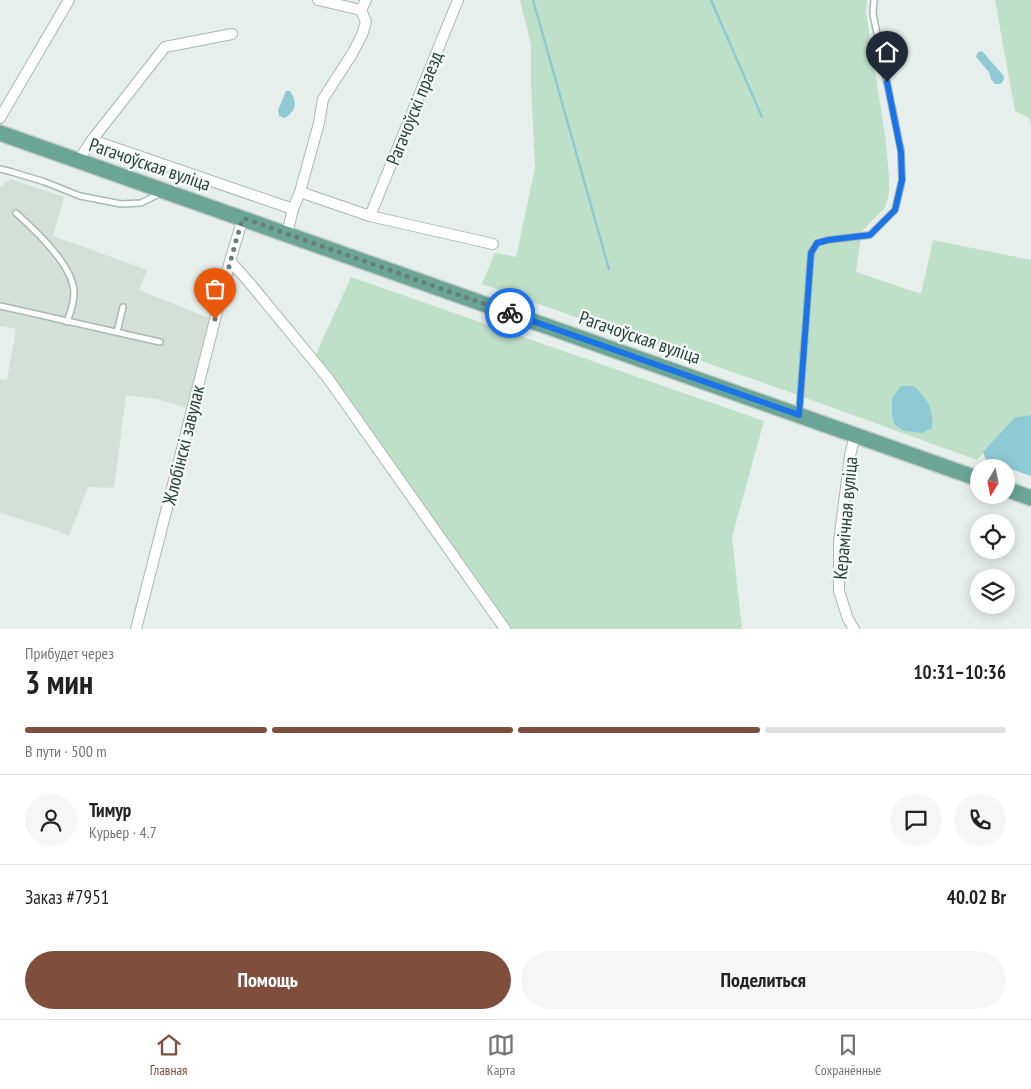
<!DOCTYPE html>
<html lang="ru">
<meta charset="utf-8">
<style>
body{margin:0;font-family:"PT Sans Narrow",sans-serif;background:#f6f6f6;color:#222;height:100vh;display:flex;flex-direction:column;font-size:19px;white-space:nowrap}
*{box-sizing:border-box;margin:0}
p{font-size:16px;color:#767676}
.icon{flex:none;width:28px;height:28px;fill:none;stroke:currentColor;stroke-width:2;stroke-linecap:round;stroke-linejoin:round}
.map{position:relative;height:629px;overflow:hidden}
.drawer{display:flex;flex-direction:column;background:#fff;flex:1}
.drawer>*{flex:none}
.needle{width:32px;rotate:190deg}
.fabs{position:absolute;left:970px;top:459px;display:grid;gap:10px}
.fabs a{display:grid;place-items:center;width:45px;height:45px;border-radius:50%;background:#fff;box-shadow:0 2px 12px #0003;font-size:25px}
.pin{position:absolute;display:grid;place-items:center;width:42px;height:42px;color:#fff;margin:-51px -21px;border-radius:50% 50% 50% 0;rotate:-45deg;box-shadow:0 0 5px #0007}
.pin .icon{rotate:45deg}
.courier{position:absolute;display:grid;place-items:center;width:50px;height:50px;margin:-25px;border:4px solid #1a73e8;border-radius:50%;background:#fff;color:#222;box-shadow:0 1px 6px #0007}
.headline em{font-style:normal;font-weight:800}
.headline div{display:flex;flex-direction:column-reverse}
.headline{display:flex;align-items:center;justify-content:space-between;height:85px;padding:0 25px}
h1{font-size:32px;font-weight:800;line-height:38px}
.bar{display:grid;grid-template-columns:repeat(4,1fr);gap:8px 5px;align-content:center;height:60px;padding:0 25px}
.bar i{height:6px;border-radius:4px;background:#e0e0e0}
.bar .current{background:#804e3d}
.bar p{grid-column:span 4}
.line{display:flex;align-items:center;gap:12px;padding:0 25px;border-top:1px solid #e0e0e0}
.line div{flex:1}
.round{display:grid;place-items:center;flex:none;width:52px;height:52px;border-radius:26px;background:#f6f6f6}
.button{display:flex;gap:10px;margin-top:auto;padding:10px 25px}
.button a{flex:1;height:58px;border-radius:30px;background:#804e3d;color:#fff;font-size:20px;font-weight:800;line-height:58px;text-align:center}
.button a+a{background:#f6f6f6;color:#222}
.tab-bar{display:flex;justify-content:space-around;align-items:center;height:70px;border-top:1px solid #e0e0e0;background:#fff;font-size:14px;color:#767676}
.tab-bar a{display:grid;justify-items:center;gap:2px}
.tab-bar .current{color:#804e3d}
.map>svg:first-child{display:block}
</style>
<div class="map">
<svg width="1031" height="629" viewBox="0 0 1031 629">
<rect width="100%" height="100%" fill="#e6efeb"/>
<path fill="#d4dfda" d="M11 179 64 197 53 236 147 270 139 290 209 318 187 408 157 399 126 395 114 488 88 487 69 536 50 528 0 513V379L7 380 16 329 0 326V187Z"/>
<g fill="#bfe0c8">
<path d="M520 0H867L866 12 886 142 889 177V193L885 208 862 231 856 272 921 294 933 240 1031 260V415L1015 417 977 460 795 394 482 284 495 253 516 257 535 168 531 85V45Z"/>
<path d="M995 0H1031V127L1029 118 1015 111Z"/>
<path d="M351 277 764 421 732 537 742 629H506L316 354Z"/>
</g>
<g fill="#8ec9d4">
<path d="M982 51 1003 75 1004 79 1001 84H995L991 79 989 72 976 57 978 52Z"/>
<path d="M286 91H290C297 102 297 110 285 118L279 116 278 110Z"/>
<path d="M901 386H914C927 399 934 409 932 428L922 433 904 431 894 424 892 416V398Z"/>
<path d="M1031 415V476L986 460 983 452 1015 417Z"/>
</g>
<g fill="none" stroke-linecap="round" stroke-linejoin="round">
<g stroke="#8ec9d4" stroke-width="2.5">
<path d="M533 0 609 269"/>
<path d="M711 0 762 117"/>
</g>
<g stroke="#a8b8b2" stroke-width="8">
<g id="service">
<path d="M0 169 12 172 45 182 80 196 121 204 141 203 161 193"/>
<path d="M16 213C35 230 73 265 74 292 74 303 71 312 67 322"/>
<path d="M0 306 160 342"/>
<path d="M117 332 123 307"/>
<path d="M799 414 811 253 817 243 828 240 870 235 895 210 902 180 901 151 873 14 874 0"/>
</g>
</g>
<g stroke="#a8b8b2" stroke-width="12">
<g id="minor">
<path d="M318 0 361 10"/>
<path d="M0 118 69 0"/>
<path d="M92 140 293 209"/>
<path d="M78 161 92 140 165 47 232 34"/>
<path d="M300 192 370 216 493 244"/>
<path d="M370 216 458 0"/>
<path d="M243 218 230 261 248 281 327 377 505 629"/>
<path d="M287 234 293 209 300 192 319 123 323 99 352 54 362 35 366 22 361 10 366 0"/>
<path d="M136 629 230 261"/>
<path d="M854 629 848 619 839 591V542L850 456 855 434"/>
</g>
</g>
<g stroke="#c2cac8" stroke-width="18">
<g id="primary">
<path d="M0 133 979 479"/>
<path d="M1006 489 1031 498"/>
</g>
</g>
<use href="#service" stroke="#fff" stroke-width="5"/>
<use href="#minor" stroke="#fff" stroke-width="10"/>
<use href="#primary" stroke="#6aa596" stroke-width="15"/>
</g>
<g fill="none" stroke-linecap="round" stroke-linejoin="round">
<path stroke="#687f78" stroke-width="5" stroke-dasharray="0 9" d="M215 319 237 237 243 218 510 313"/>
<path stroke="#1a73e8" stroke-width="6" d="M510 313 799 415 811 253 817 243 828 240 870 235 895 210 902 180 901 152 887 82"/>
</g>
<g text-anchor="middle" stroke-width="4.5" stroke-linejoin="round" paint-order="stroke">
<g font-size="19" fill="#24423a" stroke="#f7fbf9">
<text transform="translate(414 108) rotate(-68)" y="7">Рагачоўскі праезд</text>
<text transform="translate(150 164) rotate(19)" y="7">Рагачоўская вуліца</text>
<text transform="translate(640 337) rotate(19)" y="7">Рагачоўская вуліца</text>
<text transform="translate(183 445) rotate(-76)" y="7">Жлобінскі завулак</text>
<text transform="translate(845 518) rotate(-85)" y="7">Керамічная вуліца</text>
</g>
</g>
</svg>
<div class="fabs">
<a><svg class="needle" viewBox="-14 -14 28 28"><path d="M0-13l5 13h-10z" fill="#e53935"/><path d="M0 13l5-13h-10z" fill="#767676"/></svg></a>
<a><svg class="icon" aria-label="locate" viewBox="0 0 24 24"><circle cx="12" cy="12" r="6"/><path d="M12 2v4M12 18v4M2 12h4M18 12h4"/></svg></a>
<a><svg class="icon" aria-label="layers" viewBox="0 0 24 24"><path d="M12 4l9 5-9 5-9-5zM3 14l9 5 9-5"/></svg></a>
</div>
<div class="pin" style="left:215px;top:319px;background:#ea580c"><svg class="icon" aria-label="bag" viewBox="0 0 24 24"><path d="M5 8h14l-1 12H6zM9 8a3 3 0 0 1 6 0"/></svg></div>
<div class="pin" style="left:887px;top:82px;background:#1f2937"><svg class="icon" aria-label="home" viewBox="0 0 24 24"><path d="M3 11l9-7 9 7M6 9v11h12V9"/></svg></div>
<div class="courier" style="left:510px;top:313px"><svg class="icon" aria-label="bike" viewBox="0 0 24 24"><circle cx="6" cy="16" r="4"/><circle cx="18" cy="16" r="4"/><path d="M6 16l4-8h5l3 8M10 8l3 8H6M13 5h3"/></svg></div>
</div>
<section class="drawer">
<div class="headline"><div><h1>3 мин</h1><p>Прибудет через</p></div><em>10:31–10:36</em></div>
<div class="bar"><i class="current"></i><i class="current"></i><i class="current"></i><i></i><p>В пути · 500 m</p></div>
<div class="line" style="height:90px"><a class="round"><svg class="icon" aria-label="person" viewBox="0 0 24 24"><circle cx="12" cy="8" r="4"/><path d="M4 21q1-7 8-7t8 7"/></svg></a><div><b>Тимур</b><p>Курьер · 4.7</p></div><a class="round"><svg class="icon" aria-label="chat" viewBox="0 0 24 24"><path d="M4 5h16v11H9l-5 4z"/></svg></a><a class="round"><svg class="icon" aria-label="phone" viewBox="0 0 24 24"><path d="M5 4h4l2 5-3 2q2 4 5 5l2-3 5 2v4C11 20 4 13 5 4z"/></svg></a></div>
<div class="line" style="height:65px"><div>Заказ #7951</div><b>40.02 Br</b></div>
<div class="button"><a>Помощь</a><a>Поделиться</a></div>
</section>
<nav class="tab-bar">
<a class="current"><svg class="icon" aria-label="home" viewBox="0 0 24 24"><path d="M3 11l9-7 9 7M6 9v11h12V9"/></svg>Главная</a>
<a><svg class="icon" aria-label="map" viewBox="0 0 24 24"><path d="M3 6l6-2 6 2 6-2v14l-6 2-6-2-6 2zM9 4v14M15 6v14"/></svg>Карта</a>
<a><svg class="icon" aria-label="saved" viewBox="0 0 24 24"><path d="M7 4h10v16l-5-4-5 4z"/></svg>Сохранённые</a>
</nav>
